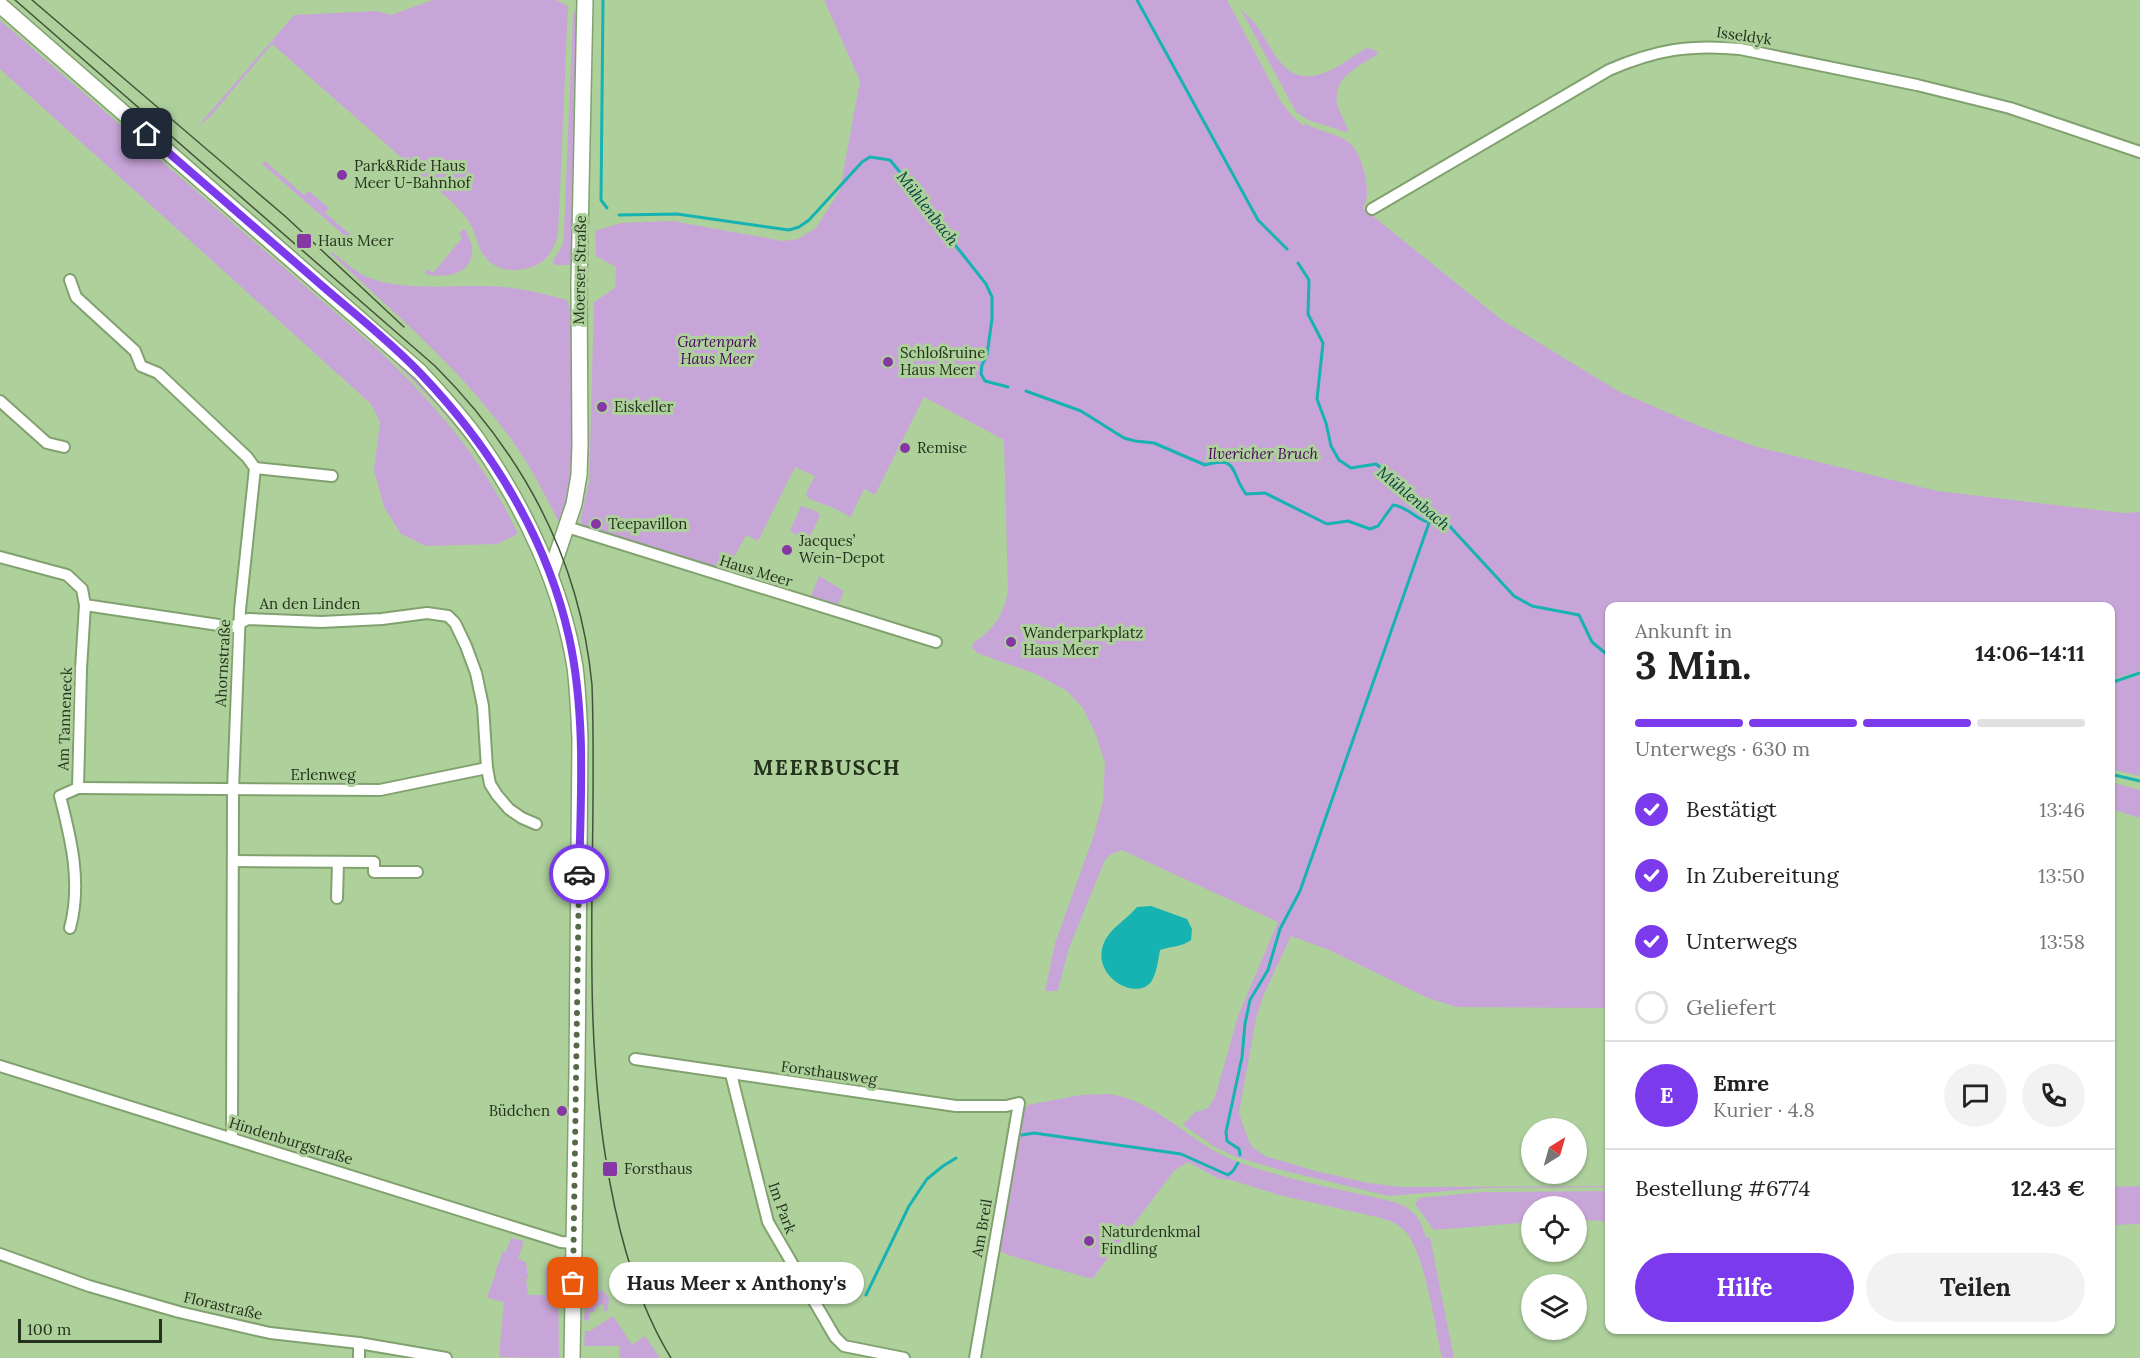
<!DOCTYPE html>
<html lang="de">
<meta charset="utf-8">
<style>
body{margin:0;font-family:Lora,serif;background:#f2f2f2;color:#222;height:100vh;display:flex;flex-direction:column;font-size:22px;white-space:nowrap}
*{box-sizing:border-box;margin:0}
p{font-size:20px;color:#767676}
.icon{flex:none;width:33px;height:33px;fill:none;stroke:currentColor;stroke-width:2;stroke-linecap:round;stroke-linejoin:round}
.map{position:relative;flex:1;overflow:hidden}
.panel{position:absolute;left:1605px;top:602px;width:510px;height:732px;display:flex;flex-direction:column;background:#fff;border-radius:12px;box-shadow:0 2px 4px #0004}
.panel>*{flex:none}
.needle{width:39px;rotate:37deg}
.tools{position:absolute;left:1521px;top:1118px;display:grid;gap:12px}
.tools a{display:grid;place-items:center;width:66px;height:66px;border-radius:50%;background:#fff;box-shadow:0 2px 4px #0004;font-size:30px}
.scale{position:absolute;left:18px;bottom:15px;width:144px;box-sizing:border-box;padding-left:6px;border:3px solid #24321d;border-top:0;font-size:16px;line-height:21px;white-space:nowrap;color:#24321d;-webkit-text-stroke:4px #aed19c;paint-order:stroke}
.pin{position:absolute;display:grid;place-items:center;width:51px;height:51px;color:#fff;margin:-26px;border-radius:12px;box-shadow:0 3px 9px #0006}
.courier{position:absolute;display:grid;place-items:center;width:60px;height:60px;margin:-30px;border:4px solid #7c3aed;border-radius:50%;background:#fff;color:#222;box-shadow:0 2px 8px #0007}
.bubble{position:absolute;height:42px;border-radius:21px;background:#fff;box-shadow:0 2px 4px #0004;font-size:20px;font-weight:700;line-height:42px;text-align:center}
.head em{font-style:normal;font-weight:700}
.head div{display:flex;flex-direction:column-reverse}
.head{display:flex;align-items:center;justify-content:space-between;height:102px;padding:0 30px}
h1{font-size:39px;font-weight:700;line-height:45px}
.bar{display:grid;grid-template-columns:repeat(4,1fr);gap:9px 6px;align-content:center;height:72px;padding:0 30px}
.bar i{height:8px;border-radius:4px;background:#e0e0e0}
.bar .selected{background:#7c3aed}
.bar p{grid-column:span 4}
.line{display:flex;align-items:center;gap:15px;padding:0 30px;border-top:2px solid #e0e0e0}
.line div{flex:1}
.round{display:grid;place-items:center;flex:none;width:63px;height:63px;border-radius:32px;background:#f2f2f2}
ol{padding:0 30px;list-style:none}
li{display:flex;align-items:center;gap:18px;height:66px}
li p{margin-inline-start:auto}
li .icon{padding:6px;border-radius:50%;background:#7c3aed;color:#fff;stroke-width:4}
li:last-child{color:#767676}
li i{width:33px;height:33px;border:3px solid #e0e0e0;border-radius:50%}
.primary-button{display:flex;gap:12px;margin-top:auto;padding:12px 30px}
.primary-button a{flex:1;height:69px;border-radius:36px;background:#7c3aed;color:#fff;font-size:24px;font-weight:700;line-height:69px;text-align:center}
.primary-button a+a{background:#f2f2f2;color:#222}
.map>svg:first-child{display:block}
</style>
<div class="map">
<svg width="2140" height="1358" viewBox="0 0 2140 1358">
<rect width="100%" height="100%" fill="#aed19c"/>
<g fill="#c8a5d8">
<path d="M433 0H556L568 6 558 235C554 249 547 262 532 267 512 274 490 270 480 249 476 239 474 228 467 219 463 212 456 207 451 201L272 44 210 117 198 126 294 15 377 11 391 15Z"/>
<path d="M824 0H1227L1281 102 1292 116 1305 127 1304 123C1337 140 1355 130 1365 175 1367 186 1369 198 1363 208L1502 320 1618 391 1699 426 1754 446 1937 491 2123 513 2140 512V671L2111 680 2110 606H1610L1609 1008 1456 1007 1428 998 1329 950 1291 936 1264 994 1256 1019 1239 1113 1248 1139 1252 1147 1265 1156 1316 1171 1368 1183 1401 1187 1609 1186V1187L1482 1188 1389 1196 1277 1169 1236 1157 1215 1147 1183 1125 1195 1112 1207 1109 1215 1097 1238 1016 1278 922 1122 850 1111 854 1105 860 1069 948 1058 991H1045L1055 943 1094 835 1103 801 1105 763 1096 735 1083 708 1067 691 1036 674 977 653 972 648 973 643C993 630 1004 615 1008 591L1004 440 924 397 875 495 864 489 850 518C838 507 822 505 808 498L806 493 815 476 795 467 758 541 746 535 732 561 780 585 779 592 586 530 580 521 589 482 594 302 615 288 616 267 596 256 595 231 621 223 672 221 783 241 798 239 816 228 840 190 860 81Z"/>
<path d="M1240 8C1246 15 1254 21 1259 29 1275 53 1285 85 1321 74 1337 69 1352 56 1367 48L1377 51 1378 54C1360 66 1333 76 1337 103 1339 112 1345 121 1348 130L1346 132 1308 120 1296 112Z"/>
<path d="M577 9 579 14 571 265H555L553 261 563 244 564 232 573 13Z"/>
<path d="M0 12 414 376 472 443 470 444 436 404 377 344 0 16Z"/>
<path d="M0 20 375 347C435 404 483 459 518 534L497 544 426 546 401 534 384 507 374 470 380 422 371 404 0 69Z"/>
<path d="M265 161 304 195 309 191 329 208 325 213 356 239 353 243 262 164Z"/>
<path d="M463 229 466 230C468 236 472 243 472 249 473 275 444 279 425 274L427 269 433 273 462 238 459 234Z"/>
<path d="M332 252C344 261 356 273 370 278 410 293 462 283 504 287 525 289 546 294 567 300L571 311 574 445 570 494 561 526C543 491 526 457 502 427 453 362 390 309 331 254Z"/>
<path d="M801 506 816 511 820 516 807 542 790 531Z"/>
<path d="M819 576 844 591 837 608 810 599Z"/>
<path d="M2140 675V776L2111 769 2110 684Z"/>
<path d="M2110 782 2140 790V818L2111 809Z"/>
<path d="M1108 1094C1156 1100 1189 1142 1233 1160 1284 1180 1341 1189 1394 1202 1413 1208 1421 1218 1426 1238L1430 1237 1454 1358H1442C1435 1327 1425 1253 1405 1231 1399 1224 1390 1221 1381 1218L1279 1195 1231 1180 1219 1179 1188 1162 1174 1171 1092 1279 1008 1255 998 1250 1021 1113 1028 1105 1081 1095Z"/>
<path d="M2140 1186V1224L2111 1225V1187Z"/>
<path d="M1609 1191V1221L1577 1220 1576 1206H1532L1531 1222 1434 1230 1415 1204 1419 1198 1483 1192Z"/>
<path d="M511 1238 524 1241 518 1259 526 1262 528 1278 526 1279 528 1295H545V1268L558 1267 559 1358 499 1357 504 1302 487 1298 494 1277H495V1273L503 1251 506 1252Z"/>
<path d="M602 1290 609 1297 608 1310 604 1312 603 1304 599 1305V1307L595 1308V1311L589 1313V1321L584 1320 585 1306 591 1293Z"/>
<path d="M613 1316 632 1345 645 1336 660 1358H619V1346H584L585 1331H590Z"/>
</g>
<path fill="#17b2b2" d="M1151 906 1187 919 1192 929 1191 940C1182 947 1171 946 1160 950 1158 960 1157 973 1151 982 1134 1003 1085 972 1107 937 1115 925 1128 918 1137 907Z"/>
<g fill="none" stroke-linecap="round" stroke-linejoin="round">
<g stroke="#17b2b2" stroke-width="3">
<path d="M603 0 601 200 607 208"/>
<path d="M1137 0 1258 220 1287 249"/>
<path d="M619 215 677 214 789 230 799 227 809 220 862 162 870 157 890 160 913 188 926 208 986 284 992 297V319L987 355 982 365 981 374 985 381 1008 387"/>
<path d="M1298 263 1309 280 1308 314 1323 343 1317 399 1326 423 1331 446 1339 460 1351 468 1376 464 1400 483 1412 496 1443 519 1514 596 1532 606 1579 615 1592 642 1610 657"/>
<path d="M1026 391 1081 411 1124 438 1135 441 1154 443 1205 465C1239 455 1230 473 1246 494L1265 493 1327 524 1348 521 1370 529 1378 526 1393 505C1411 506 1424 532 1443 519"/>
<path d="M2110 683 2140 673"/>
<path d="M2110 774 2140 781"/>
<path d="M1022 1135 1034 1133 1181 1154 1228 1175 1233 1171 1238 1163"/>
<path d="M1240 1155 1239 1149 1227 1141 1226 1132 1242 1057 1245 1024 1250 1000 1268 970 1280 929 1300 891 1429 523"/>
<path d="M866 1295 909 1206 927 1179 943 1166 956 1158"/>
</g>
<g stroke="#81a26f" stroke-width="14">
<g id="minor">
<path d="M1372 209 1609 70C1655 50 1690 44 1740 49L1917 85 2010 108 2140 152"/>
<path d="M70 280 76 297 135 351 141 366 158 373 247 457 255 468 240 610 233 790 232 1139"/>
<path d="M0 401 47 443 64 447"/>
<path d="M255 468 332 476"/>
<path d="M567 527 936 642"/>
<path d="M0 557 67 575 82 589 85 605 232 627 248 619 321 622 382 619 427 613 448 616 455 623 466 646 476 673 483 706 487 768 490 784 497 795 509 809 522 818 536 824"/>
<path d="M78 788 380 790 487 768"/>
<path d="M233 861 374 862V872H417"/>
<path d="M337 898 338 862"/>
<path d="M70 928C82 883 71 839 60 796L78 788 81 669 85 605"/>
<path d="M635 1059 956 1106H1006L1019 1103 975 1358"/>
<path d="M0 1066 561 1242 573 1243"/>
<path d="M731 1074 768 1222 835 1337 844 1346 904 1358"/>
<path d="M0 1254 89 1286 179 1312 270 1333 359 1343 446 1358"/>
<path d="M359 1358V1343"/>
</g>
</g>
<g stroke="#81a26f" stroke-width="18">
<g id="secondary">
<path d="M0 5 420 372C440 394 462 417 479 442 525 508 562 587 575 667 578 691 579 715 580 740L577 1072 572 1358"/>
<path d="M550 575 574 504 579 475 580 444 579 283 585 0"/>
</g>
</g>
<use href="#minor" stroke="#fff" stroke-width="10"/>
<use href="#secondary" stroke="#fff" stroke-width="15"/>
<g stroke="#425438" stroke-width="1.5">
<path d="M15 0 435 366C524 455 580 559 592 685 598 852 579 1019 610 1183 621 1243 639 1306 671 1358"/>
<path d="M32 0 286 217 404 327"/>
</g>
</g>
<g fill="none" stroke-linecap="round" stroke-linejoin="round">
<path stroke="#546a49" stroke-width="6" stroke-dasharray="0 10.8" d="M573 1283 579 874"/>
<path stroke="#7c3aed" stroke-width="8" d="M147 134C202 181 257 229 312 277 348 309 388 339 421 374 491 447 547 538 569 637 586 714 581 796 579 874"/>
</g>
<g fill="#8636a5" stroke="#aed19c" stroke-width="2">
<circle cx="342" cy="175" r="6"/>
<rect x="296" y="233" width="16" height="16" rx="3"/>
<circle cx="888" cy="362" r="6"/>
<circle cx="602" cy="407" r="6"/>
<circle cx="905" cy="448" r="6"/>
<circle cx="596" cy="524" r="6"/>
<circle cx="787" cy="550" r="6"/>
<circle cx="1011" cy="642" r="6"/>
<circle cx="562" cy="1111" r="6"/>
<rect x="602" y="1161" width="16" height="16" rx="3"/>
<circle cx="1089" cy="1241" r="6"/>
</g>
<g text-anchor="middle" stroke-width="6" stroke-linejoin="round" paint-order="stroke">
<g font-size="15" fill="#24321d" stroke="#aed19c">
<text transform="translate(1744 36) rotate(8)" y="5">Isseldyk</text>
<text transform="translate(580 270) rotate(-89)" y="5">Moerser Straße</text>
<text transform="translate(756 571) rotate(17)" y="5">Haus Meer</text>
<text x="310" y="609">An den Linden</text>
<text transform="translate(223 663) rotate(-87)" y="5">Ahornstraße</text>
<text transform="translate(65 719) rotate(-88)" y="5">Am Tanneneck</text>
<text x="323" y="780">Erlenweg</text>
<text transform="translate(829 1073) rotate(8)" y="5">Forsthausweg</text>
<text transform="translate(291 1141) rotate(17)" y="5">Hindenburgstraße</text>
<text transform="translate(782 1208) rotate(70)" y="5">Im Park</text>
<text transform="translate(982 1228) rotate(-80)" y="5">Am Breil</text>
<text transform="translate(223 1306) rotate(13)" y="5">Florastraße</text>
</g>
<g font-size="15" fill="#24321d" stroke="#aed19c" text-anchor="start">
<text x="354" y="171">Park&amp;Ride Haus<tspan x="354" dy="17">Meer U-Bahnhof</tspan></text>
<text x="318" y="246">Haus Meer</text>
<text x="900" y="358">Schloßruine<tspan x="900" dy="17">Haus Meer</tspan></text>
<text x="614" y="412">Eiskeller</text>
<text x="917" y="453">Remise</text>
<text x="608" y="529">Teepavillon</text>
<text x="799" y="546">Jacques’<tspan x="799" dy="17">Wein-Depot</tspan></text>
<text x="1023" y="638">Wanderparkplatz<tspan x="1023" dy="17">Haus Meer</tspan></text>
<text x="550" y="1116" text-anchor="end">Büdchen</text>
<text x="624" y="1174">Forsthaus</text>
<text x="1101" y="1237">Naturdenkmal<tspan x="1101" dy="17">Findling</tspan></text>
</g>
<g font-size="15" font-style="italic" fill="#49045f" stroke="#aed19c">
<text x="717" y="347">Gartenpark<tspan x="717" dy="17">Haus Meer</tspan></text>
<text x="1263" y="459">Ilvericher Bruch</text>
</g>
<g font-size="16" font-style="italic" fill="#034343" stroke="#aed19c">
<text transform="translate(928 208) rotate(52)" y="6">Mühlenbach</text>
<text transform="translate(1414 498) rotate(40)" y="6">Mühlenbach</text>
</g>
<g font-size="21" font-weight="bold" letter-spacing="1.5" fill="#24321d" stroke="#aed19c">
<text x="827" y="775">MEERBUSCH</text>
</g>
</g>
</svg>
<div class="tools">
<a><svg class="needle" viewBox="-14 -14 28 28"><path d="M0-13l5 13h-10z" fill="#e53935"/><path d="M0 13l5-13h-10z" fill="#767676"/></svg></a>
<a><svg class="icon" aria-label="locate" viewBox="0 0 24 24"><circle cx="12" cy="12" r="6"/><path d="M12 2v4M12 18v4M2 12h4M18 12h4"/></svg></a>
<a><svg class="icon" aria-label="layers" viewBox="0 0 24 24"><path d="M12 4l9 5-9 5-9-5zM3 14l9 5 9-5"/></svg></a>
</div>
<div class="scale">100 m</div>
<div class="pin" style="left:573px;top:1283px;background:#ea580c"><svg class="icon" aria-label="bag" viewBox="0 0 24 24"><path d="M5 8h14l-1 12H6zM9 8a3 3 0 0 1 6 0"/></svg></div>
<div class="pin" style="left:147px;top:134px;background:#1f2937"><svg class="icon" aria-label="home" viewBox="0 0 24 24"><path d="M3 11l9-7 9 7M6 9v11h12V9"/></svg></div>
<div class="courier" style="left:579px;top:874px"><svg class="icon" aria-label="car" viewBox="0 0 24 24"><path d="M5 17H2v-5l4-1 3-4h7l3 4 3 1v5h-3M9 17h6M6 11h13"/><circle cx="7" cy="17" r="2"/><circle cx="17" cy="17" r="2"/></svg></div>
<div class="bubble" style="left:609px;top:1262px;width:255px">Haus Meer x Anthony's</div>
<section class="panel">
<div class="head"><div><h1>3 Min.</h1><p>Ankunft in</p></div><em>14:06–14:11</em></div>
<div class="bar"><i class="selected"></i><i class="selected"></i><i class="selected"></i><i></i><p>Unterwegs · 630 m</p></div>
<ol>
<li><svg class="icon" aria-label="check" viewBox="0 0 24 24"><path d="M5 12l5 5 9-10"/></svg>Bestätigt<p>13:46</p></li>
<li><svg class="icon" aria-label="check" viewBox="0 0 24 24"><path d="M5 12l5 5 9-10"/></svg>In Zubereitung<p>13:50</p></li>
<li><svg class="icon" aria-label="check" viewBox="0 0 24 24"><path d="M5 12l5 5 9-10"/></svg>Unterwegs<p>13:58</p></li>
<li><i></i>Geliefert</li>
</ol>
<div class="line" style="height:108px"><b class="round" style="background:#7c3aed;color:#fff">E</b><div><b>Emre</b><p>Kurier · 4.8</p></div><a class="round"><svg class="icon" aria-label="chat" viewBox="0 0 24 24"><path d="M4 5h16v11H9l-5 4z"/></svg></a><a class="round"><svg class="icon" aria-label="phone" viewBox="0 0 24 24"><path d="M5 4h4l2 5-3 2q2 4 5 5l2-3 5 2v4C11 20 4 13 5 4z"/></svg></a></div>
<div class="line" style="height:78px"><div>Bestellung #6774</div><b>12.43 €</b></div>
<div class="primary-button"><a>Hilfe</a><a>Teilen</a></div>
</section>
</div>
